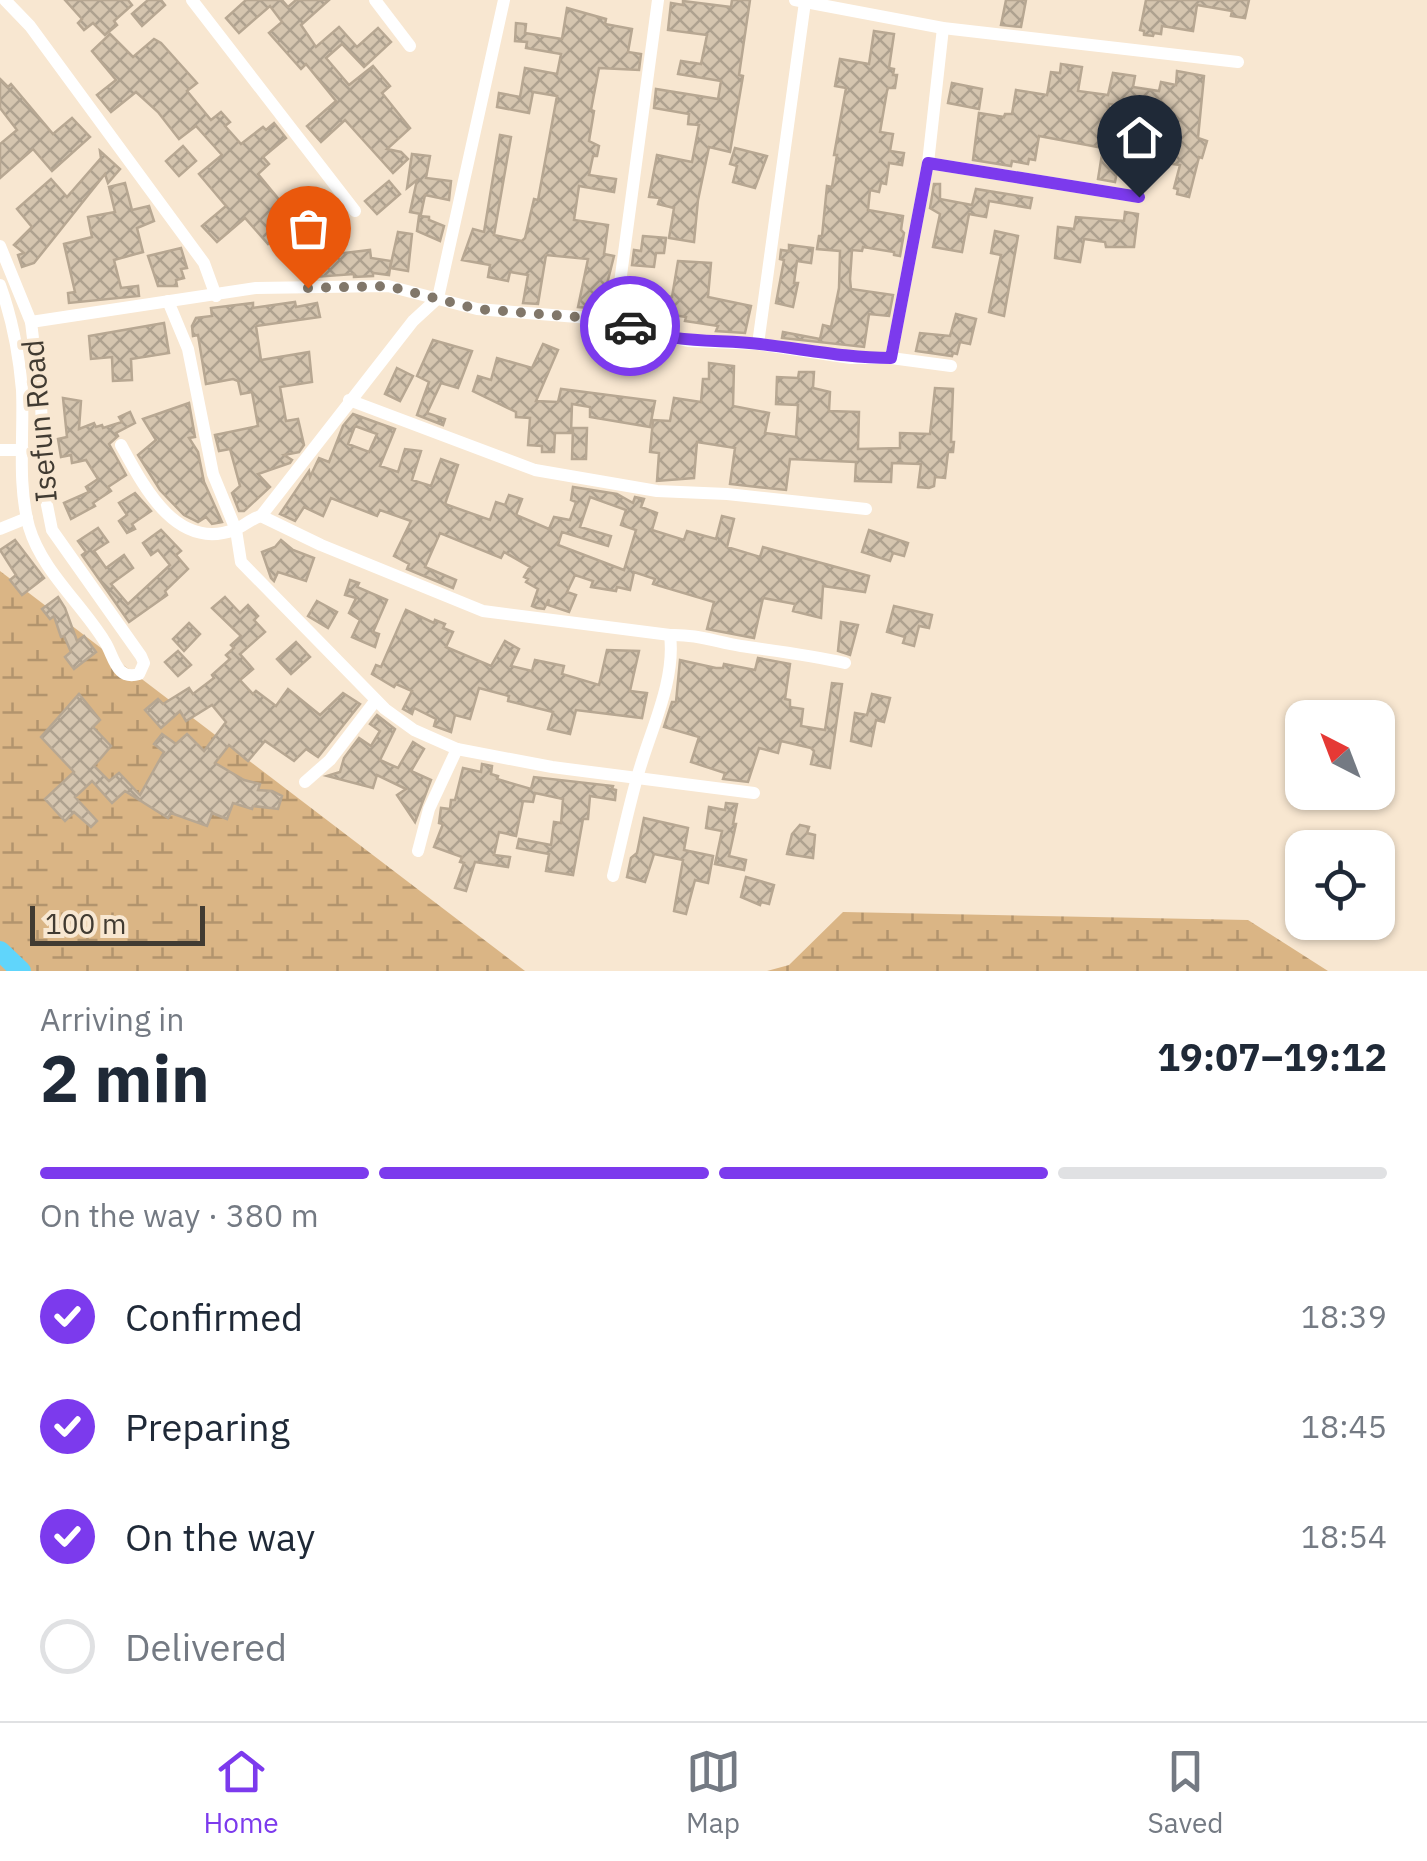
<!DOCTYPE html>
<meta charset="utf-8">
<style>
body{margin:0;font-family:"IBM Plex Sans",sans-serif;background:#f6f6f7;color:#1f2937;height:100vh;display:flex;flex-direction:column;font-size:38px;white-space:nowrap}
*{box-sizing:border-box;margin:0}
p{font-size:32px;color:#747a83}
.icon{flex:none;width:55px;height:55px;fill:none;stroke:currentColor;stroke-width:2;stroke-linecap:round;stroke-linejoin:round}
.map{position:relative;height:971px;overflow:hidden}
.drawer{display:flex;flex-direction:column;background:#fff;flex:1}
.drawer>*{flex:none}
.needle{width:65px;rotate:318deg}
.buttons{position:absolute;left:1285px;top:700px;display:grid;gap:20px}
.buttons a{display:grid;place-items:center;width:110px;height:110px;border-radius:20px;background:#fff;box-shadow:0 2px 8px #0004;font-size:50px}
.scale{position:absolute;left:30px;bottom:25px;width:175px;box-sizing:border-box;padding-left:10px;border:5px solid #413b32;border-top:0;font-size:28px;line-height:35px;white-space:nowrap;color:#413b32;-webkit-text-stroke:8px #f8e7d1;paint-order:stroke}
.pin{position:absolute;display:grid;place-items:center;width:85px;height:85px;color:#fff;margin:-102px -42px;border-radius:50% 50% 50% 0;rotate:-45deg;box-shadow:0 0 10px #0007}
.pin .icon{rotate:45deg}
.courier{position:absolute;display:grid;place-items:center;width:100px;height:100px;margin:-50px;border:8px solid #7c3aed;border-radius:50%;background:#fff;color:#222;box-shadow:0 2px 12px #0007}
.overview em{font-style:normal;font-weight:700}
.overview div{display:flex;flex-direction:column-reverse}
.overview{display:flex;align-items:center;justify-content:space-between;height:170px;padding:0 40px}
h1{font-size:65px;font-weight:700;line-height:75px}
.bar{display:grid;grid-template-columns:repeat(4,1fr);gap:15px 10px;align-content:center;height:120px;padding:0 40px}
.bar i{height:12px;border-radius:8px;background:#e0e1e3}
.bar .active{background:#7c3aed}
.bar p{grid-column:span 4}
ol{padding:0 40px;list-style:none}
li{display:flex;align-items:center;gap:30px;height:110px}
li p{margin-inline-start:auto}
li .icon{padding:10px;border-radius:50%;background:#7c3aed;color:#fff;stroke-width:4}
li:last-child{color:#747a83}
li i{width:55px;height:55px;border:5px solid #e0e1e3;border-radius:50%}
.tab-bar{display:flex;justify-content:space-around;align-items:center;height:140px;border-top:2px solid #e0e1e3;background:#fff;font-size:28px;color:#747a83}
.tab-bar a{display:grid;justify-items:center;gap:5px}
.tab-bar .active{color:#7c3aed}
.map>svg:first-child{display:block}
</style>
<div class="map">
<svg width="1427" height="971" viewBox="0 0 1427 971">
<defs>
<pattern id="wetland-marsh" width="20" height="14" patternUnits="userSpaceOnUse" patternTransform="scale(2.5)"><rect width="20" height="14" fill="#dab585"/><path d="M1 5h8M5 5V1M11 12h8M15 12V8" fill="none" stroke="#b2946d"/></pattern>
<pattern id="building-cross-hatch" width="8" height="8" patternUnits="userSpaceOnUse" patternTransform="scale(2.5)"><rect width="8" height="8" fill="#d5c5af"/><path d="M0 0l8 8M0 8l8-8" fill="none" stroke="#aea18f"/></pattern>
</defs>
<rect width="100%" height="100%" fill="#f8e7d1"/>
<g fill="url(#wetland-marsh)">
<path d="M0 571 525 971H0Z"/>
<path d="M843 912 1248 920 1328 971H767L789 965Z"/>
</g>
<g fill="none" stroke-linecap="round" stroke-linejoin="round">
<path stroke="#60d5fb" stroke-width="20" d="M0 951 21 971"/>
</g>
<g fill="url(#building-cross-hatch)" stroke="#b7a792" stroke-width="2.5" fill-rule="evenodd">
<path d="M65 0H128L132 5 114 21 117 25 105 35 93 23 84 30 78 23 82 19Z"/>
<path d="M148 0H161L165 5 142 26 132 14Z"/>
<path d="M246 0H282L288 7 296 0H329L301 25 316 47 339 27 357 47 378 28 391 42 364 67 342 44 326 58 349 85 373 66 390 86 382 93 410 128 387 149 401 152 408 159 393 173 345 120 321 142 307 126 336 101 306 64 301 69 269 33 282 22 270 6 239 33 226 18Z"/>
<path d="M732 0H750L739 75 743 76 730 152 709 147 698 200 694 242 669 238 674 208 658 204 660 198 649 197 657 155 692 162 699 125 688 124 689 114 654 108 656 89 718 99 721 81 678 74 681 61 701 64 707 35 668 30 671 3 683 5V1L731 7Z"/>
<path d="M1006 0H1026L1021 27 1001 25Z"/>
<path d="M1146 0H1249L1245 18 1231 16 1232 11 1197 5 1193 31 1162 26 1161 34 1154 33 1153 36 1144 35V31L1140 30Z"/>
<path d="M567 8 606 19 605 24 632 29 628 52 641 54 639 70 599 68 591 110 594 111 589 141 599 146 597 156H593L589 175 616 179 614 192 579 186 574 220 608 225 604 254 614 256 606 288 609 289 606 309 578 307 588 259 546 255 538 304 523 303 528 275 510 272 508 281 488 277 490 265 462 260 473 229 484 232 500 135 511 137 494 235 522 241 525 238 534 199 538 200 557 96 533 92 529 113 497 107 499 93 520 97 525 68 557 74 561 54 526 48 527 42 515 41 516 23 526 24 525 33 562 39Z"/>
<path d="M874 31 894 34 889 68 894 69 893 75H897L895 88H888L887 91 880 132 893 134 890 151 904 153 902 165 889 163 886 184 881 183 879 192 870 190 868 210 903 216 901 230 904 233 900 256 894 255V252L863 247 862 251 852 250 850 279 851 289 893 295 889 316 869 314 864 347 782 338 783 332 820 339 823 325 831 327 839 288 840 251 817 249 819 236H822L827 186 832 187 837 155H834L846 88 835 86 840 59 869 64Z"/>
<path d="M110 34 133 57 154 39 161 43 197 83 187 91 211 120 221 112 230 122 225 126 241 144 263 127 266 130 274 123 286 138 263 157 269 164 258 174 295 219 323 195 337 211 298 250 282 231 268 244 245 218 217 242 202 226 226 206 199 174 222 155 196 126 179 139 158 112 136 92 111 112 97 95 116 80 92 51Z"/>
<path d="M1061 64 1082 67 1078 91 1108 95 1113 73 1135 76 1133 87 1159 91 1161 82 1176 85 1177 71 1204 76 1198 138 1207 141 1202 158 1199 157 1189 197 1177 194 1178 189 1174 188 1180 165 1120 157 1115 182 1098 179 1103 148 1039 136 1035 160 1029 159 1028 164 1012 161 1011 166 973 160 979 113 1004 117 1005 114H1012L1016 90 1047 95 1051 72 1060 73ZM1109 104 1141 109 1137 134 1105 129Z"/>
<path d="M0 79 8 87 11 84 53 134 72 118 90 137 52 171 33 149 0 178V144L17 130 0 108Z"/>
<path d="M952 83 982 89 979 109 948 103Z"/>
<path d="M183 146 196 161 179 176 166 161Z"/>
<path d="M735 148 767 156 755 188 733 182 737 166 730 164Z"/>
<path d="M100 151 120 169 108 183 105 174 34 263 22 267 18 255 24 253 14 245 32 227 17 209 51 179 67 197 101 158Z"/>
<path d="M412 154 430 156 426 178 451 181 449 200 425 195 421 214 410 212 417 180 407 188Z"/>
<path d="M389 181 400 194 377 214 365 201Z"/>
<path d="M125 183 132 210 149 206 154 221 137 228 143 252 114 260 121 288 138 286 139 296 69 303 68 293 75 292 64 244 92 237 88 217 115 212 109 187Z"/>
<path d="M934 184H940V199L972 205 976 189 1032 198 1030 208 989 201 986 217 969 214 962 252 933 247 940 214 930 208Z"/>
<path d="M1125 212 1138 214 1134 247H1106L1105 242 1084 239 1080 262 1055 258 1058 227 1074 229 1076 217 1124 221Z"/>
<path d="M419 216 429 217V220L444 226 440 241 417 231Z"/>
<path d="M995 231 1018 236 1004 316 989 312 1001 255 991 253Z"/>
<path d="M398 232 412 234 408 271 390 268Z"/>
<path d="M643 236 666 238 664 253H656L654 267 632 265 634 250 641 251Z"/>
<path d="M334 245 336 254 370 250 371 258 391 261 389 275 373 273V276L354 277V274L314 277 308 248Z"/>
<path d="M789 245 813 248 811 263 797 261 794 283H798L793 307 776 303 784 260 780 259 781 250 789 251Z"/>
<path d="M181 248 187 268 181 269 184 278 176 280 177 286H158L148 256Z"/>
<path d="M678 261 711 263 708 297 751 306 745 333 716 331 718 326 685 321 686 317 667 314V319L645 317V320L627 314 631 289 672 297Z"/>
<path d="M295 302 296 307 317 303 320 317 256 326 261 360 309 352 312 382 280 387 286 421 298 419 304 445 299 452 284 455 292 460 290 463 258 474 270 487 244 511H239L232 493 240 486 230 449 219 451 215 435 258 426 252 392 241 394 238 381 233 379 206 384 198 335 193 336 192 326 196 318 212 316 211 308 253 303V308Z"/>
<path d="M956 314 976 319 970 344 960 342 957 354 953 353 952 356 916 351 920 333 950 336Z"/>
<path d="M164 323 169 353 131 359 132 380 113 381 112 357 91 359 89 336Z"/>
<path d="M433 340 472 351 458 388 441 383 427 413 445 419 443 425 417 415 429 382 417 376Z"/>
<path d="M543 344 558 350 536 401 558 402 561 389 655 401 650 427 590 417V407L572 404 571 433H555L554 452H542V446L528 445 530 418 516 417V412L473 391 478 376 491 380 497 358 532 368Z"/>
<path d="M709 363 734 366 733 406 769 413 765 433 796 437 798 405 776 404 777 377 798 378 799 372H814L813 388 830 392 829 411 859 412 858 449 900 448V433L930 434 935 388 953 389 951 442H954L953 452H948L945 478 935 477 934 486 929 488 918 487 921 464 892 463 891 482 855 481 856 462 790 459 786 490 730 484 735 448 697 442 694 478 657 481 659 453 650 452 653 420 670 421 674 398 701 402 703 379H709Z"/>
<path d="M397 368 413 376 400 401 385 394Z"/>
<path d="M63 398 81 401 79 429 94 423 96 427 102 425 103 428 122 422 119 417 130 412 135 423 116 433 118 436 109 444 126 475 108 487 111 491 93 503 95 506 71 519 64 503 89 492 86 487 98 479 86 460 72 463 71 455 61 457 58 439 67 437Z"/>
<path d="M189 403 195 437 189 438 198 452 204 482 222 522 212 524 206 517 198 522 184 515 160 490 138 455 156 440 143 419Z"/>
<path d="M353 414 395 429 380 466 398 472 405 449 421 451 412 480 431 486 441 459 458 465 445 504 490 520 496 502 505 505 509 495 522 499 516 515 549 529 554 517 570 520 576 502 571 500 573 487 617 494 633 503 635 497 644 499 641 507 657 513 652 530 684 540 687 531 716 539 722 516 734 519 727 547 760 557 763 547 869 576 865 592 823 586 821 618 793 611 795 604 763 598 754 638 707 629 714 602 653 584 655 579 634 572 630 590 617 587 616 591 591 587 593 581 575 575 567 592 576 595 569 612 548 605 549 599 544 609 537 608 532 606 538 589 526 582 528 579 524 577 530 567 504 552 501 558 440 533 425 567 456 580 453 588 407 569 409 564 394 556 411 521 380 510 377 516 331 498 323 516 304 507 295 521 280 514 309 471 310 477 319 458 329 462 343 426ZM355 426 377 434 369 452 348 444ZM590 497 626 510 621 525 636 530 624 570 558 545 562 532 608 546 611 536 580 527Z"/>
<path d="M573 428H587L586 459H572Z"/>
<path d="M135 493 151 511 132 524 135 529 127 533 119 521 127 515 119 503Z"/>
<path d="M98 528 108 542 94 551 106 568 124 555 133 568 111 584 128 604 170 565 158 550 151 555 143 543 161 530 181 551 176 555 188 569 165 591 167 595 129 622 82 555 86 552 78 541Z"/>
<path d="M869 530 908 543 904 556 893 553 890 561 862 552Z"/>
<path d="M15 540 44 578 22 595 10 580 16 575 0 550Z"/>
<path d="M281 540 293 550 314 558 306 581 278 572 274 581 271 578 262 552 275 547Z"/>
<path d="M350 580 359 583 357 587 387 600 373 632 379 634 375 647 352 637 360 620 349 613 356 598 345 595Z"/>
<path d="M58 597 65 608 77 641 84 636 96 652 74 669 65 657 71 652 64 636 61 637 54 616 50 619 42 609Z"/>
<path d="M225 597 240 613 248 605 258 616 254 620 265 632 240 654 253 669 240 680 253 694 256 691 276 706 288 689 320 715 343 693 360 704 318 757 306 749 294 761 265 741 248 761 229 745 215 763 244 780 260 784 258 790 272 791 282 796 278 809 253 806 252 809 233 803 227 819 212 813 207 826 171 813 168 818 125 791 112 803 92 781 75 797 97 821 91 827 74 812 65 821 45 799 74 772 41 737 79 694 100 720 93 727 111 746 94 766 109 781 119 773 140 795 164 752 154 744 162 734 176 744 187 734 204 751 226 722 212 705 186 721 180 711 161 728 145 710 158 699 163 704 189 688 193 694 214 678 212 675 230 659 226 655 234 648 231 645 241 636 212 608Z"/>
<path d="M317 601 337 612 328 628 308 616Z"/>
<path d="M894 606 932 615 929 628 919 626 914 646 903 643 905 637 887 632Z"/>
<path d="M406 610 434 623 435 620 445 624 443 628 453 632 446 647 491 666 505 641 519 649 511 666 532 671 535 660 564 666 562 674 599 685 607 650 639 651 630 691 647 693 642 718 576 710 570 734 548 729 553 712 508 701 509 696 479 688 470 719 455 715 451 732 434 726 436 719 414 708 412 714 403 709 412 691 396 684 394 687 372 674 376 665 381 667Z"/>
<path d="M841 622 858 625 850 655 838 651Z"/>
<path d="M189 623 200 634 184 651 173 639Z"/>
<path d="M296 642 310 657 291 674 277 659Z"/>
<path d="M178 651 191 665 178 676 165 662Z"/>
<path d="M758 658 790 664 785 699 790 700V707L803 709 801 726 825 730 832 683 842 684 830 768 811 764 814 751 811 748 781 741 778 753 759 748 748 782 723 779 725 773 691 762 699 737 664 727 672 702H676L680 660 716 668H723L724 664 755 670Z"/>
<path d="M872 694 890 698 884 722 876 720 871 746 851 741 855 713 867 715Z"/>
<path d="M377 715 395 729 380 760 398 768 413 742 424 749 411 771 431 780 415 822 397 795 406 789 377 775 373 788 327 776 340 772 344 758 359 738 371 746 380 731 370 724Z"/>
<path d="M482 764 492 766 491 774 498 776 497 779 531 789 534 777 613 786 612 789 616 790 615 800 590 796 588 819H583L573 875 546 871 549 854 517 848 519 839 551 845 554 822 561 823 563 799 535 793 533 802 523 801 516 836 499 832 494 855 510 857 508 867 475 862 466 891 455 888 464 863 460 862 462 857 434 847 443 824 439 823 441 808 450 809 451 800H455L463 768 481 772Z"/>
<path d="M726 803 737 804 733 824H736L729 856 746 860 744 870 715 864 722 831 706 828 709 807 725 810Z"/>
<path d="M644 818 688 828 684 850 713 856 708 883 695 880 686 914 674 911 683 860 654 854 645 882 627 877 631 858 637 853Z"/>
<path d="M800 825 809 827 807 833 815 835 813 858 787 854 792 834Z"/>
<path d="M746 877 774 885 769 904 761 902 760 905 741 897Z"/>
</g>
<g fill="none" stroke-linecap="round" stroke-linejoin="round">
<g stroke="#fff" stroke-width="12">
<path d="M5 0 30 26 204 263 216 296"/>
<path d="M192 0 355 211"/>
<path d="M375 0 410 46"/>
<path d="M795 0 943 28 1238 62"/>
<path d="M928 163 1139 197"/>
<path d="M0 246 31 322 41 404 45 495 52 530 141 656 144 663 139 674C116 681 114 656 105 642 82 604 42 571 29 527 17 483 24 435 22 390 19 355 12 318 0 285"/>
<path d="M168 301 188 349 213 474 236 530 241 562 385 709 414 730 457 749 552 767 754 793"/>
<path d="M615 320 658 0"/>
<path d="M31 322 256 288 388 286 477 309 615 320 641 331 688 341 758 344 851 358H891L951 366"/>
<path d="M758 344 805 2"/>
<path d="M891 358 928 163 943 28"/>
<path d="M349 400 535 470 657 491 727 494 866 509"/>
<path d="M121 445C144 487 176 551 234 530 243 527 250 519 261 516L321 545 483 611 670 635C696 634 716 642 741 646 776 651 811 655 845 663"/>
<path d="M0 450H23"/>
<path d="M261 516 413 321 438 298 504 0"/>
<path d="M0 529 27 518"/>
<path d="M305 782 330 760 376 700"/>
<path d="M418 851 429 809 457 749"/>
<path d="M613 876C621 843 628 810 637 778 649 733 676 682 670 635"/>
</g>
</g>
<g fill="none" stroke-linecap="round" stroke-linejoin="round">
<path stroke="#81776a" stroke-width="10" stroke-dasharray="0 18" d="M308 288 388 286 477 309 615 320 630 326"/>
<path stroke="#7c3aed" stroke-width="12" d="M630 326C673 344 716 339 760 344 804 349 846 358 891 358L928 163 1139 197"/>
</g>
<g text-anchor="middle" stroke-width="8" stroke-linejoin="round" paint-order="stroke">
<g font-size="30" fill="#413b32" stroke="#f8e7d1">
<text transform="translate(40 421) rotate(-95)" y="10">Isefun Road</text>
</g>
</g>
</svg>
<div class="buttons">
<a><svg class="needle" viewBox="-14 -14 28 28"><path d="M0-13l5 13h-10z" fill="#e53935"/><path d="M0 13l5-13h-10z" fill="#747a83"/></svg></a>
<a><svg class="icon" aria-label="locate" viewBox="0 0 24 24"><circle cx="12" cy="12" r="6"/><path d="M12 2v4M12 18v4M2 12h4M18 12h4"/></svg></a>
</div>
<div class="scale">100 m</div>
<div class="pin" style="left:308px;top:288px;background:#ea580c"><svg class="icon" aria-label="bag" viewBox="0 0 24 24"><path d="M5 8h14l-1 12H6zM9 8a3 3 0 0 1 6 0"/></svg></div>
<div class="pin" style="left:1139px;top:197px;background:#1f2937"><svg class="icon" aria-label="home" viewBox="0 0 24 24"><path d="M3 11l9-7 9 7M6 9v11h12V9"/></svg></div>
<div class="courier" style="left:630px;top:326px"><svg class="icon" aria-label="car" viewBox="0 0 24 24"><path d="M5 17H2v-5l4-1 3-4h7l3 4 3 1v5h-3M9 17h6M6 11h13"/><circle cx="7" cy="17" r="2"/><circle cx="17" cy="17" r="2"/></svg></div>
</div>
<section class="drawer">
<div class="overview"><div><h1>2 min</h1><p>Arriving in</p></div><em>19:07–19:12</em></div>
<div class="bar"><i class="active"></i><i class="active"></i><i class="active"></i><i></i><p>On the way · 380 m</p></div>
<ol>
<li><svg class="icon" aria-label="check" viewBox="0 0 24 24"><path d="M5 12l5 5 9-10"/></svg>Confirmed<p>18:39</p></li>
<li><svg class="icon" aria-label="check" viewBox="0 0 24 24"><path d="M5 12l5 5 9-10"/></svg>Preparing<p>18:45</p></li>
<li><svg class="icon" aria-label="check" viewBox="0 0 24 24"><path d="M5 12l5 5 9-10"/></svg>On the way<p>18:54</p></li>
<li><i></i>Delivered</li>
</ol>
</section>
<nav class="tab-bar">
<a class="active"><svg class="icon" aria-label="home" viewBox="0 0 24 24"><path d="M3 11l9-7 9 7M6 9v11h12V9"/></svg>Home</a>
<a><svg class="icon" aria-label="map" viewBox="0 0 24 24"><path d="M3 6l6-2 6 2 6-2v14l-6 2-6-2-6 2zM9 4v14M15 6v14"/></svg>Map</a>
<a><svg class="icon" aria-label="saved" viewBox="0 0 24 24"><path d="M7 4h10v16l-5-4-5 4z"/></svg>Saved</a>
</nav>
